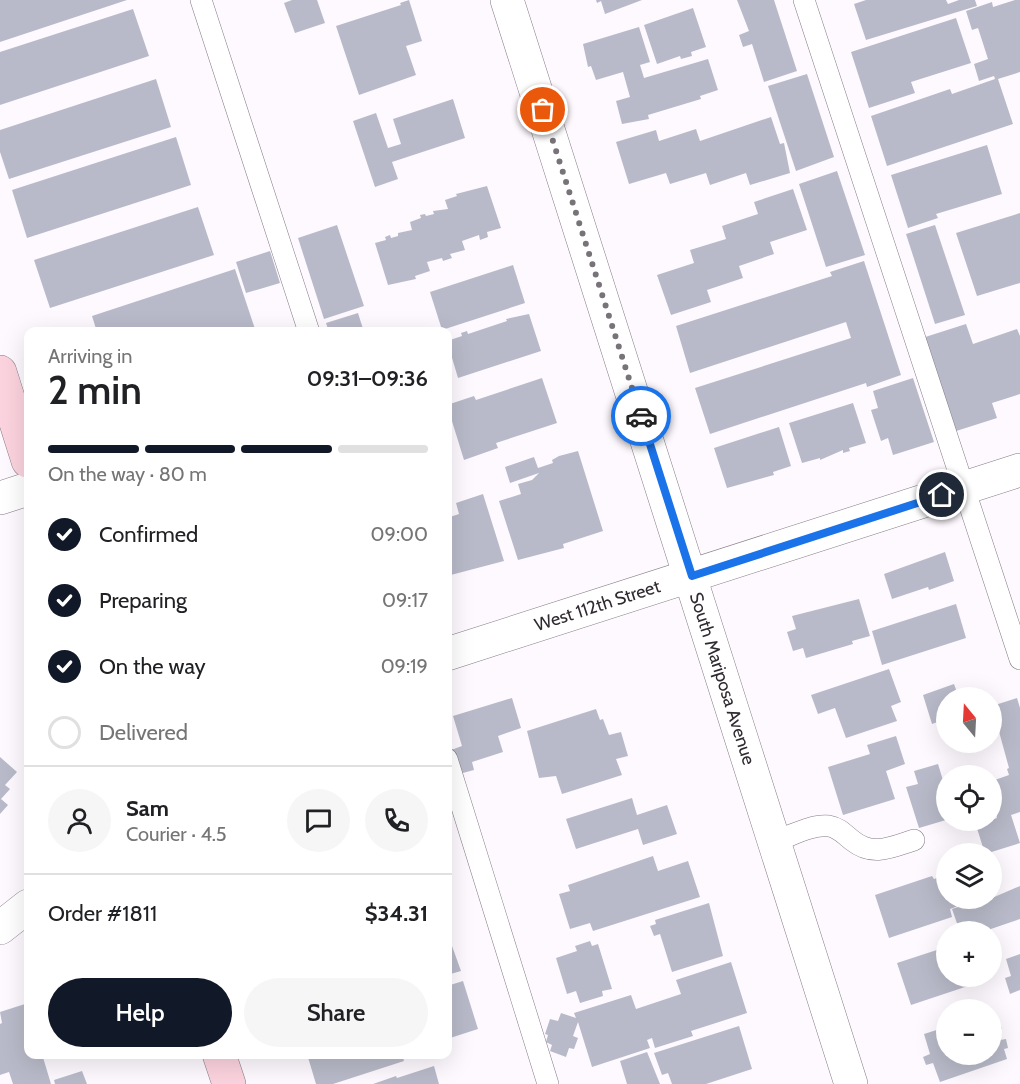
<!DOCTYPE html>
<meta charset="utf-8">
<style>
body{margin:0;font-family:Cabin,sans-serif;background:#f6f6f6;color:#202124;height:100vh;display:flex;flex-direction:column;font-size:22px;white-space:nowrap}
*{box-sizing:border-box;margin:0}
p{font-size:20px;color:#757577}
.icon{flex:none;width:33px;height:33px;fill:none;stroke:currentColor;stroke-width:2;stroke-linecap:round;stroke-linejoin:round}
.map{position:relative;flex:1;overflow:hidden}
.sheet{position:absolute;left:24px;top:327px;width:428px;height:732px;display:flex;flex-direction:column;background:#fff;border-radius:12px;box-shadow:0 6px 24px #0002}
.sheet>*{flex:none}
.needle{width:39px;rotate:342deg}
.fabs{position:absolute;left:936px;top:687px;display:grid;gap:12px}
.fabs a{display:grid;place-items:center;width:66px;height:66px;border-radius:50%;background:#fff;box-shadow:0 6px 24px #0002;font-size:30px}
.pin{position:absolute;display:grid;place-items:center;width:51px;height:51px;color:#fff;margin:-26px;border:3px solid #fff;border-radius:50%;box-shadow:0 2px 6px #0007}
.courier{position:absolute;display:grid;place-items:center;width:60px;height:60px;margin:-30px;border:4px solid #1a73e8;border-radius:50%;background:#fff;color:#222;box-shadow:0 2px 8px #0007}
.head em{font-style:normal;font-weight:600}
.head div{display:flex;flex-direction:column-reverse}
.head{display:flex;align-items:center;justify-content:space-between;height:102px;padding:0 24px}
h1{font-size:39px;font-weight:600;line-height:45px}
.bar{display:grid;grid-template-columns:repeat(4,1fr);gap:9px 6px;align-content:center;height:72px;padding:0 24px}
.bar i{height:8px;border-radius:4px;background:#e0e0e0}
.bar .current{background:#111827}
.bar p{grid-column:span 4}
.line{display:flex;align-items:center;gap:15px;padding:0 24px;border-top:2px solid #e0e0e0}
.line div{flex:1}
.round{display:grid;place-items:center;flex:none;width:63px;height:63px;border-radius:32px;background:#f6f6f6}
ol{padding:0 24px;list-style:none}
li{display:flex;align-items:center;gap:18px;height:66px}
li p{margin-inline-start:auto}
li .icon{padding:6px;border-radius:50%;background:#111827;color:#fff;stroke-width:4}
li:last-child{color:#757577}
li i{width:33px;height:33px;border:3px solid #e0e0e0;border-radius:50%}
.primary-button{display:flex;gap:12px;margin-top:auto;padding:12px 24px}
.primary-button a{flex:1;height:69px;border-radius:36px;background:#111827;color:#fff;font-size:24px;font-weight:600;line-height:69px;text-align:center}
.primary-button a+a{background:#f6f6f6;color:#202124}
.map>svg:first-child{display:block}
</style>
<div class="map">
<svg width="1020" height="1084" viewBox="0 0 1020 1084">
<rect width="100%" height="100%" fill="#fef9fe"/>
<g fill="#b9bac9">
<path d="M0 0H127L0 42Z"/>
<path d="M292 0H317L325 23 295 33 284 3Z"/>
<path d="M409 0 422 41 406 46 416 75 359 95 336 26 401 5 400 3Z"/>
<path d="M596 0H642L605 14 601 1 597 3Z"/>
<path d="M737 0H774L797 71 764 82 752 44 743 47 739 35 749 31Z"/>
<path d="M866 0H946L948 4 959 0H975L977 6 866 40 854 4Z"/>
<path d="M1015 0H1020V72L998 79 1013 124 887 166 871 116 950 89 952 94 995 79 994 76 979 81 974 64 988 59 978 28 972 30 966 11 992 2 993 7Z"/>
<path d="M693 8 706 47 691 52 692 56 681 59 680 56 657 64 644 25Z"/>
<path d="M133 9 149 56 0 105V52Z"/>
<path d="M956 18 971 63 911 82 915 93 869 108 851 52Z"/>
<path d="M639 27 650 62 640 65 644 78 708 59 718 90 700 96 701 99 648 115 649 119 622 124 616 101 630 97 623 72 596 80 591 66 588 67 583 44Z"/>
<path d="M807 74 834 157 796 171 768 86Z"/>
<path d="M156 79 171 127 9 179 0 152V130Z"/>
<path d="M453 99 465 138 392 162 398 179 375 187 353 121 376 113 388 148 401 144 393 119Z"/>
<path d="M771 117 780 144 784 143 790 173 750 185 746 173 710 185 706 173 670 184 666 173 629 184 616 142 656 130 659 141 696 129 700 141Z"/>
<path d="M176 137 191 185 27 238 12 190Z"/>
<path d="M987 145 1002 194 936 214 938 218 908 228 891 175Z"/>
<path d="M837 171 865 255 826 267 799 184Z"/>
<path d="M487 186 501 228 487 232 488 237 480 240 479 235 462 241 465 250 450 254 452 258 443 261 442 258 427 262 430 271 415 276 416 279 388 285 375 243 386 240 385 237 390 235 391 238 398 236V233L412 230 410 222 421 218 420 215 425 214 426 216 434 214 433 211 448 209 445 200 457 196 456 194Z"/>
<path d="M793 189 807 230 770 242 774 254 739 266 743 278 707 290 711 302 671 315 657 275 694 263 690 250 726 239 722 226 758 214 754 202Z"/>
<path d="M198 207 214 255 50 308 34 260Z"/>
<path d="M1020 213V283L977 296 956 233Z"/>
<path d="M337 225 364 306 324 319 298 238Z"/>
<path d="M935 225 965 315 935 324 906 234Z"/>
<path d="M270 251 280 283 246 293 236 262Z"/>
<path d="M864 261 901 375 867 387 866 383 710 434 695 388 851 338 846 322 690 373 676 326 832 276 830 272Z"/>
<path d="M513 265 525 303 442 330 430 292Z"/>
<path d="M235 269 256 332H97L92 316Z"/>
<path d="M358 313 364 332H329L326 323Z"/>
<path d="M529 314 541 351 458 378 447 341 462 336 461 333 467 331 468 334 507 321 506 319Z"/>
<path d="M966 324 973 344 1017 329 1020 336V394L992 403 997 418 950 433 919 339Z"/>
<path d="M542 378 557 423 496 443 498 448 464 460 447 405 474 396 476 400Z"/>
<path d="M913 378 934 442 893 455 888 438 881 441 871 410 878 408 873 391Z"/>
<path d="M853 403 866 443 849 448 850 451 843 453V450L820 460V458L802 463 789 423Z"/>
<path d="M779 427 791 466 773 472 774 475 727 488 714 448Z"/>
<path d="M578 451 603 531 563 544 564 548 518 560 499 501 521 494 518 484 532 480 539 473 510 483 505 467 534 457 538 468 553 463 552 460 559 456Z"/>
<path d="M483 494 504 561 447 576V518L459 514 456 503Z"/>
<path d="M945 552 954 581 929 590 928 587 892 599 884 574Z"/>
<path d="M859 599 870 636 852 641 853 644 806 658 803 648 793 651 787 632 796 629 792 616Z"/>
<path d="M956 604 966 638 882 665 872 631Z"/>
<path d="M889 669 901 702 891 706 897 721 846 738 835 708 818 714 811 695Z"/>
<path d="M954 684 959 698H946V719L932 724 923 695Z"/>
<path d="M512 698 521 728 498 736 503 752 472 762 474 770 459 774 451 750 462 746 453 716Z"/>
<path d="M1017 698 1020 708V812L1011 815 1020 843 985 854 976 825 997 818 992 800V781L1009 775 1007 769 1009 768 992 706Z"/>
<path d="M596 709 600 720 603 719 609 735 621 732 628 756 616 759 622 775 562 794 556 776 539 778 527 731Z"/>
<path d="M896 736 905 764 886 771 895 799 843 815 828 767 870 754 867 745Z"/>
<path d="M0 757 17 772 5 785 10 789 1 799 8 805 0 814Z"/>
<path d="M938 764 946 790V820L919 828 906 787 918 784 914 771Z"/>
<path d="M632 798 637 815 667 805 677 834 643 845 638 829 576 849 566 819Z"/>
<path d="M653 856 658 871 688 861 700 897 593 931 590 923 570 929 559 894 570 891 568 885Z"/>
<path d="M946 875V898H959L961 905 950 909 952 917 889 938 875 895 932 876 934 879Z"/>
<path d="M1020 886V919L982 932H960L952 909 982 899 992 898Z"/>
<path d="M709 903 723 956 672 972 660 934 654 936 650 926 656 924 655 920Z"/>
<path d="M447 932 461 971 447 975Z"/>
<path d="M590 941 592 946 598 944 612 989 602 991 603 996 580 1003 576 991 567 994 556 958 577 951 575 946Z"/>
<path d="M946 947V976H971L974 984 911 1005 897 963Z"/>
<path d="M1020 954V990L1010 994 1005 978 1011 976 1006 959Z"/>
<path d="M731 962 747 1013 691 1031 693 1036 655 1048 652 1038 647 1040 650 1048 592 1067 578 1022 573 1036 578 1038 574 1049 569 1048 566 1057 550 1051 552 1045 546 1042 548 1035 545 1034 550 1019 558 1021 561 1013 576 1018 574 1013 631 995 636 1009 681 994 676 980Z"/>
<path d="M463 981 478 1029 447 1039V986Z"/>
<path d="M25 1004 28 1013V1054H42L51 1084H13L9 1072 0 1075V1024L2 1023 0 1012Z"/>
<path d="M992 1015 994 1021 999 1020 1002 1029 997 1030 1000 1040 1006 1039 1008 1048 1004 1049 1007 1059 940 1082 933 1063 926 1065 923 1057 930 1054 924 1034 946 1027V1054H992Z"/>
<path d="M739 1026 752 1069 706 1084H672L668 1073 662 1075 654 1053Z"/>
<path d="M647 1052 660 1084H627L620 1061Z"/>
<path d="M307 1054H402L404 1061 333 1084H316Z"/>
<path d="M434 1066 439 1084H373L396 1076 397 1078Z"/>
<path d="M82 1071 87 1084H55L54 1080Z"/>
</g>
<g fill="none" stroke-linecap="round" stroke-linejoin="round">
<g stroke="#857b86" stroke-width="22">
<g id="service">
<path d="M201 0 309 332"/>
<path d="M804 0 1020 659"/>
<path d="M447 759 548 1084"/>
<path d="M775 841C791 836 812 824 829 826 840 828 845 835 853 841 873 857 892 847 914 840"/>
</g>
</g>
<g stroke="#857b86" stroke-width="34">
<g id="minor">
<path id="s1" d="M507 0 851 1084"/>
<path d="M0 498 28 489"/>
<path id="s2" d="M447 654 1020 470"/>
<path d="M0 928 28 906"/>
</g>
</g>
<g stroke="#857b86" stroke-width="34">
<g id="secondary">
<path d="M0 372 28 461"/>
<path d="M219 1054 229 1084"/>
</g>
</g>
<use href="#service" stroke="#fff" stroke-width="21"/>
<use href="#minor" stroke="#fff" stroke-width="33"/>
<use href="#secondary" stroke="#fbd3de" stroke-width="33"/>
</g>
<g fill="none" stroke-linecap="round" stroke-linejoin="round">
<path stroke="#787378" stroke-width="6" stroke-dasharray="0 10.8" d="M543 110 641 416"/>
<path stroke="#1a73e8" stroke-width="8" d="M641 416 692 576 942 495"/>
</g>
<g text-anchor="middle" stroke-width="4.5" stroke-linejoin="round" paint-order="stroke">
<g font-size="18" fill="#302b30" stroke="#fff">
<text dy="6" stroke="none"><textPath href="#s2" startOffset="158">West 112th Street</textPath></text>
<text dy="6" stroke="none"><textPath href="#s1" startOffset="712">South Mariposa Avenue</textPath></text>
</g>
</g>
</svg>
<div class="fabs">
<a><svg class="needle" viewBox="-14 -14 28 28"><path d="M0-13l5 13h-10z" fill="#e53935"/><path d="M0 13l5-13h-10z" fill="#757577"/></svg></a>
<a><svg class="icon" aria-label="locate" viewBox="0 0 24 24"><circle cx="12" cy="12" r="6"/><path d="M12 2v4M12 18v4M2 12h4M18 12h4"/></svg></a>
<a><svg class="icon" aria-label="layers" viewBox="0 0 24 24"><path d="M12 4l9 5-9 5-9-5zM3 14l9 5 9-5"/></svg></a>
<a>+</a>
<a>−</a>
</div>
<div class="pin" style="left:543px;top:110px;background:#ea580c"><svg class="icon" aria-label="bag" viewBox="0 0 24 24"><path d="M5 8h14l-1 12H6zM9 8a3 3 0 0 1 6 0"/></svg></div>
<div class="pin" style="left:942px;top:495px;background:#1f2937"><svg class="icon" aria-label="home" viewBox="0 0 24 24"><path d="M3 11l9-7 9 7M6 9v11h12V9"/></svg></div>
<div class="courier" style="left:641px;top:416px"><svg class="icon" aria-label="car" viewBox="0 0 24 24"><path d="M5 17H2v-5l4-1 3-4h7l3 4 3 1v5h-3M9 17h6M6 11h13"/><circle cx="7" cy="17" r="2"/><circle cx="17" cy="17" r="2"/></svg></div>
<section class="sheet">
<div class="head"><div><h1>2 min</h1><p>Arriving in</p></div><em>09:31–09:36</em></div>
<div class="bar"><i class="current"></i><i class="current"></i><i class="current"></i><i></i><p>On the way · 80 m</p></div>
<ol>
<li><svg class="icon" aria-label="check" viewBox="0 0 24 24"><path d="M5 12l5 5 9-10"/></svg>Confirmed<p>09:00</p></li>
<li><svg class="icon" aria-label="check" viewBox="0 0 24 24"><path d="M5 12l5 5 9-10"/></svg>Preparing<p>09:17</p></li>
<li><svg class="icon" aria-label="check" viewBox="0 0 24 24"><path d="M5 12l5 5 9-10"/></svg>On the way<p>09:19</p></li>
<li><i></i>Delivered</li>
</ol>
<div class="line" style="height:108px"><a class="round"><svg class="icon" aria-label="person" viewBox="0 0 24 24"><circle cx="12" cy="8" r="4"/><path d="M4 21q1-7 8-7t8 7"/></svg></a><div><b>Sam</b><p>Courier · 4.5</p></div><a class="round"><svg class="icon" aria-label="chat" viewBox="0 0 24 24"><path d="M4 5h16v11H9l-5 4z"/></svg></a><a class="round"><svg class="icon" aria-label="phone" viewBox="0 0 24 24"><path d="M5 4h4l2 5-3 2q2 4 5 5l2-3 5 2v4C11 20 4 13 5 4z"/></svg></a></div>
<div class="line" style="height:78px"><div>Order #1811</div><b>$34.31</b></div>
<div class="primary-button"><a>Help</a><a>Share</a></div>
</section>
</div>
